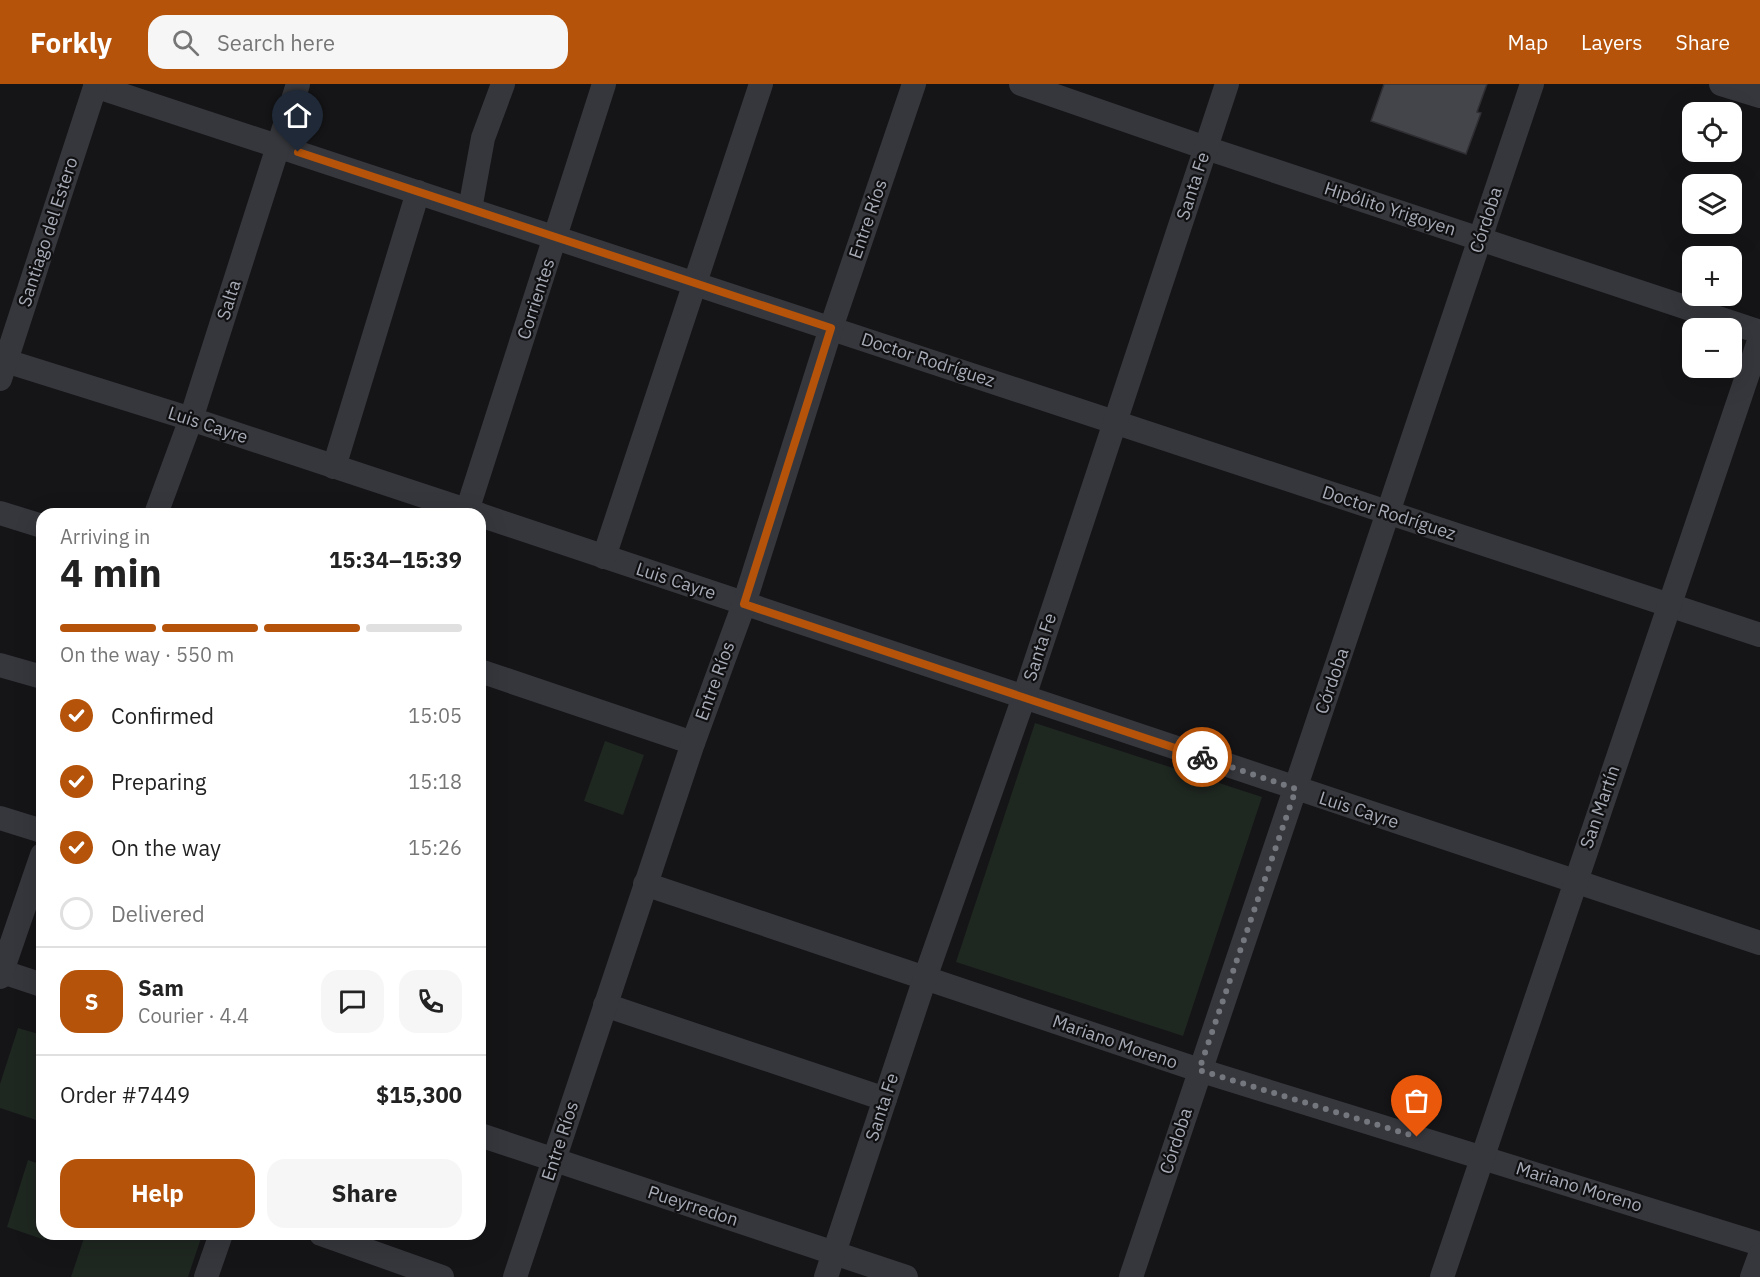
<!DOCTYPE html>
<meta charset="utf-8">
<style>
body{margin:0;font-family:"IBM Plex Sans",sans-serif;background:#f6f6f6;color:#222;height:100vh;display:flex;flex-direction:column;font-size:22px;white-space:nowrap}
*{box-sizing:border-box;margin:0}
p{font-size:20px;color:#767676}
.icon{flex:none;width:33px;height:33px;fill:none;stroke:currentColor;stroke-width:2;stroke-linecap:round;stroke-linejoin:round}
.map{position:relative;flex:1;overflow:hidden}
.sheet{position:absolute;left:36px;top:424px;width:450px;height:732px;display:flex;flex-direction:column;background:#fff;border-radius:18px;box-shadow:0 6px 24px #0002}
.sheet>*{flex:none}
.buttons{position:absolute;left:1682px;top:18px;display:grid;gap:12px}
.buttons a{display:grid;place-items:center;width:60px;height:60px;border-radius:12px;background:#fff;box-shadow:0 6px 24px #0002;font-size:30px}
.pin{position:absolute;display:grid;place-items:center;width:51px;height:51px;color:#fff;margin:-62px -26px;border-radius:50% 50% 50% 0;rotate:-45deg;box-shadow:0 0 6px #0007}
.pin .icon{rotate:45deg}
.courier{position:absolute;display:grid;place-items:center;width:60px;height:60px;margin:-30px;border:4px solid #b45309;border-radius:50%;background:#fff;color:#222;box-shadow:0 2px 8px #0007}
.head em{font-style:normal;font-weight:700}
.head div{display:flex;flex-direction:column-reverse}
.head{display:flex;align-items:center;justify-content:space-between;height:102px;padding:0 24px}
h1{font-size:39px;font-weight:700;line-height:45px}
.bar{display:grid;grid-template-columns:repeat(4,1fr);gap:9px 6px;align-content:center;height:72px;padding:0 24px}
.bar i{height:8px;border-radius:4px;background:#e0e0e0}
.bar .on{background:#b45309}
.bar p{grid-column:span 4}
.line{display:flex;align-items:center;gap:15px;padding:0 24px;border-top:2px solid #e0e0e0}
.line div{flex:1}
.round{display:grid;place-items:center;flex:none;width:63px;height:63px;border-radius:18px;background:#f6f6f6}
ol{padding:0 24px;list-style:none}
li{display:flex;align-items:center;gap:18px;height:66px}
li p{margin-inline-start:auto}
li .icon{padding:6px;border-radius:50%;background:#b45309;color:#fff;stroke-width:4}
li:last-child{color:#767676}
li i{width:33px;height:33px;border:3px solid #e0e0e0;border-radius:50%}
.primary-button{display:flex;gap:12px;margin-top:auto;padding:12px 24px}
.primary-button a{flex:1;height:69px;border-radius:18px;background:#b45309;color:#fff;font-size:24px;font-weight:700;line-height:69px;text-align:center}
.primary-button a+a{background:#f6f6f6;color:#222}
header{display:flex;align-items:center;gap:36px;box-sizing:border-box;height:84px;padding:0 30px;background:#b45309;color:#fff}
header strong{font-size:28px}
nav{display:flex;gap:33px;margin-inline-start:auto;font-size:21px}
.search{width:420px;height:54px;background:#f6f6f6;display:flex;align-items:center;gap:15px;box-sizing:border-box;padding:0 21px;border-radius:18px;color:#767676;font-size:22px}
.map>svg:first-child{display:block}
</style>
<header>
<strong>Forkly</strong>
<div class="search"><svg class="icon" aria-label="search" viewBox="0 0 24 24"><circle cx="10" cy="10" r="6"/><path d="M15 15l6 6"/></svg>Search here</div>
<nav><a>Map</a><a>Layers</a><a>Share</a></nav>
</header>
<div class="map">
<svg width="1760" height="1193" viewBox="0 0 1760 1193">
<rect width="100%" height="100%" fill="#151517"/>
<g fill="#1f2721">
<path d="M1035 639 1262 713 1183 952 956 878Z"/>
<path d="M605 657 644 671 623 731 584 717Z"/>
<path d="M18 944 42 951V1038L0 1024V1000Z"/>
<path d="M28 1076 42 1081V1150L47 1151 45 1156 7 1143Z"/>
<path d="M85 1151V1150L202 1151 188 1193H71Z"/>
</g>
<path fill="#44454a" stroke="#2f2f33" stroke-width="1.5" d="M1384 0H1487L1477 28 1481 29 1466 70 1371 37Z"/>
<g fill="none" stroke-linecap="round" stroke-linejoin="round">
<g stroke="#36373c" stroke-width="24">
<path d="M1021 0 1206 64 1760 248"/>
<path d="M1721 0 1760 12"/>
<path d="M95 2 1760 551"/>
<path d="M470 125 483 54 503 0"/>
<path d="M6 277 191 335 478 430"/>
<path d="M0 295 96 0"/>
<path d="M334 383 418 108"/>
<path d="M0 429 42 442"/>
<path d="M156 430 191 335 298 0"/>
<path d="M466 430 604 0"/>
<path d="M480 431 1760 859"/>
<path d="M604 473 761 0"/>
<path d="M0 581 42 593"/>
<path d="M480 587 693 659"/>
<path d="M0 734 42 747"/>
<path d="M645 800 1199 986 1760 1160"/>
<path d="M0 887 42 901"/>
<path d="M0 893 42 771"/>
<path d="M605 921 885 1015"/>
<path d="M480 1051 906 1193"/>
<path d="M321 1150 442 1193"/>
<path d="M206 1193 221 1150"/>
<path d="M515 1193 693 659 744 520 831 244 914 0"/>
<path d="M826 1193 925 894 1024 613 1227 0"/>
<path d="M1131 1193 1532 0"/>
<path d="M1442 1193C1546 879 1656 568 1760 254"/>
<path d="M1752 1193 1760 1171"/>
</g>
</g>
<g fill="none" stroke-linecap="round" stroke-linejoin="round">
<path stroke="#75777f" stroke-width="6" stroke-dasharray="0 10.8" d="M1202 673 1296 705 1199 986 1417 1053"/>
<path stroke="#b45309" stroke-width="8" d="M298 68 831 244 744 520 1202 673"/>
</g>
<g text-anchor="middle" stroke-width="4.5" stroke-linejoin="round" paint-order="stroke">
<g font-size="18" fill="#a8acb7" stroke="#101012">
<text transform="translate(1193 102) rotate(-72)" y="6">Santa Fe</text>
<text transform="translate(1390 125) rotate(18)" y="6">Hipólito Yrigoyen</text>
<text transform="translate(868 135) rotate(-71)" y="6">Entre Ríos</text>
<text transform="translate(1486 136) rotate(-72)" y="6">Córdoba</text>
<text transform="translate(48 148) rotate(-72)" y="6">Santiago del Estero</text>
<text transform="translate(536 215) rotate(-72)" y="6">Corrientes</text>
<text transform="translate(229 216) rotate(-72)" y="6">Salta</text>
<text transform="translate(928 276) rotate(18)" y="6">Doctor Rodríguez</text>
<text transform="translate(208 341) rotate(18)" y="6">Luis Cayre</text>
<text transform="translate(1389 429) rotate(18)" y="6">Doctor Rodríguez</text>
<text transform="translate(676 497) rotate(18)" y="6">Luis Cayre</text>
<text transform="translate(1040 563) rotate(-72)" y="6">Santa Fe</text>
<text transform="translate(715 597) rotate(-70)" y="6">Entre Ríos</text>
<text transform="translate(1332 597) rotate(-71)" y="6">Córdoba</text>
<text transform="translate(1600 723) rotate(-71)" y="6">San Martín</text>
<text transform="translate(1359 726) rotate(18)" y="6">Luis Cayre</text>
<text transform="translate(1115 958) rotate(19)" y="6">Mariano Moreno</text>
<text transform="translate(882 1023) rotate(-72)" y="6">Santa Fe</text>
<text transform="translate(560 1057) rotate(-72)" y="6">Entre Ríos</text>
<text transform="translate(1176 1057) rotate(-72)" y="6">Córdoba</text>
<text transform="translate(1579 1103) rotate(17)" y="6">Mariano Moreno</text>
<text transform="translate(693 1122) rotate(18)" y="6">Pueyrredon</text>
</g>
</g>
</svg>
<div class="buttons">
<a><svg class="icon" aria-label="locate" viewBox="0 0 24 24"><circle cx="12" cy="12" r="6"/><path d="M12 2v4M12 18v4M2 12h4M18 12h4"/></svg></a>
<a><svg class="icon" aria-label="layers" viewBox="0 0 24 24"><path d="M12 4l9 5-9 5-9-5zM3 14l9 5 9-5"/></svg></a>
<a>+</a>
<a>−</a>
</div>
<div class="pin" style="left:1417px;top:1053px;background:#ea580c"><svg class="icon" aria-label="bag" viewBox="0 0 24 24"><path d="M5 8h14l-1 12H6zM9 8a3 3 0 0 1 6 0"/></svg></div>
<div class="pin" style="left:298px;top:68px;background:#1f2937"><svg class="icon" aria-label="home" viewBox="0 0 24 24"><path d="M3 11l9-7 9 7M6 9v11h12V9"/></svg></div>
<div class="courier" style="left:1202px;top:673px"><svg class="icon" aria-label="bike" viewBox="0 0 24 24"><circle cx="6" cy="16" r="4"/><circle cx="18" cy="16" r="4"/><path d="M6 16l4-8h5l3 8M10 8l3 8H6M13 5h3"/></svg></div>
<section class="sheet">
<div class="head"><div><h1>4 min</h1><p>Arriving in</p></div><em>15:34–15:39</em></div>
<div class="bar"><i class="on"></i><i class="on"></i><i class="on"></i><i></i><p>On the way · 550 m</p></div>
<ol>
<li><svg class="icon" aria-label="check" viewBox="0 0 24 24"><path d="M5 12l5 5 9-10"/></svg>Confirmed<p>15:05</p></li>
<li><svg class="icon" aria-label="check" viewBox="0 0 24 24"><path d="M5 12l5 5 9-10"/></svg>Preparing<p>15:18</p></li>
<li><svg class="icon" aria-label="check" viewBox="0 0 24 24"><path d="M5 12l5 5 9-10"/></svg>On the way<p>15:26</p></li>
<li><i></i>Delivered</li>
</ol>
<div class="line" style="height:108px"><b class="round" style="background:#b45309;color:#fff">S</b><div><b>Sam</b><p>Courier · 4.4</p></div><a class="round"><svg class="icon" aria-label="chat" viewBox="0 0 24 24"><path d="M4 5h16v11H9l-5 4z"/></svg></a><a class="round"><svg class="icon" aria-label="phone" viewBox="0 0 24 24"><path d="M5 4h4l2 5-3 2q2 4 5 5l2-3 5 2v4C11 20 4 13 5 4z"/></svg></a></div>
<div class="line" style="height:78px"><div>Order #7449</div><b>$15,300</b></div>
<div class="primary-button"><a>Help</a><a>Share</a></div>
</section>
</div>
